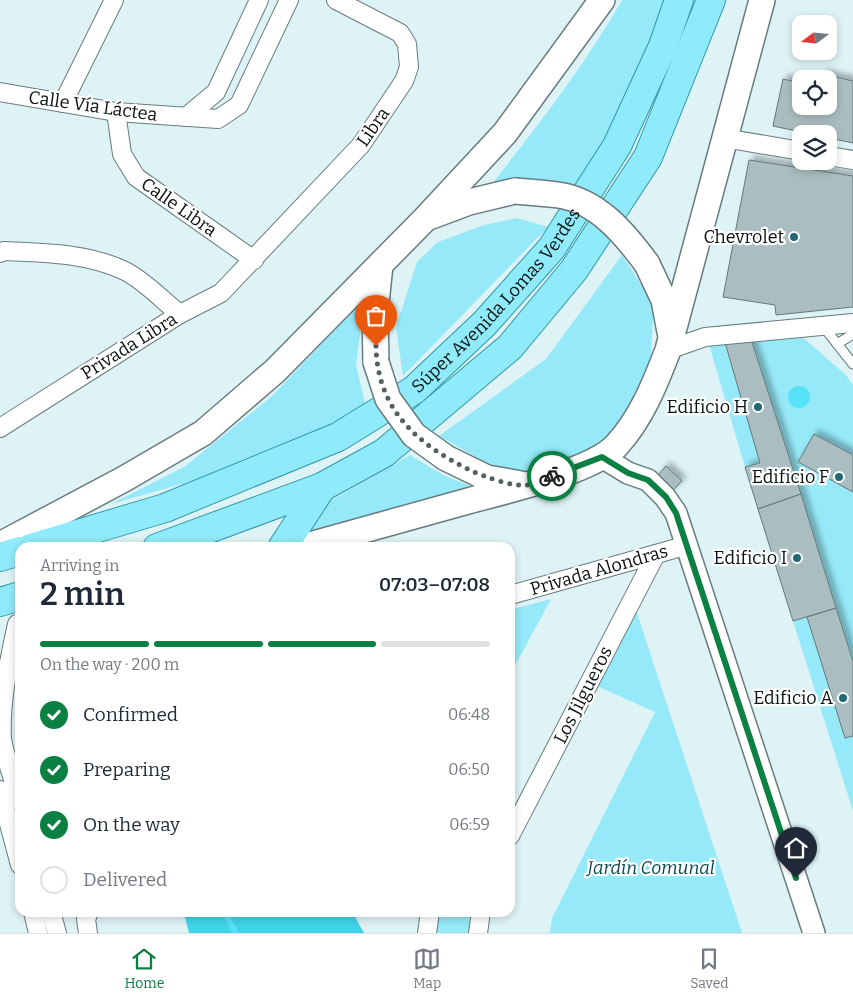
<!DOCTYPE html>
<meta charset="utf-8">
<style>
body{margin:0;font-family:Bitter,serif;background:#f2f2f3;color:#1f2937;height:100vh;display:flex;flex-direction:column;font-size:19px;white-space:nowrap}
*{box-sizing:border-box;margin:0}
p{font-size:16px;color:#747a83}
.icon{flex:none;width:28px;height:28px;fill:none;stroke:currentColor;stroke-width:2;stroke-linecap:round;stroke-linejoin:round}
.map{position:relative;flex:1;overflow:hidden}
.side{position:absolute;left:15px;top:542px;width:500px;height:375px;display:flex;flex-direction:column;background:#fff;border-radius:15px;box-shadow:0 2px 8px #0003}
.side>*{flex:none}
.needle{width:32px;rotate:254deg}
.fabs{position:absolute;left:792px;top:15px;display:grid;gap:10px}
.fabs a{display:grid;place-items:center;width:45px;height:45px;border-radius:10px;background:#fff;box-shadow:0 2px 8px #0003;font-size:25px}
.pin{position:absolute;display:grid;place-items:center;width:42px;height:42px;color:#fff;margin:-51px -21px;border-radius:50% 50% 50% 0;rotate:-45deg;box-shadow:0 0 5px #0007}
.pin .icon{rotate:45deg}
.courier{position:absolute;display:grid;place-items:center;width:50px;height:50px;margin:-25px;border:4px solid #0b8043;border-radius:50%;background:#fff;color:#222;box-shadow:0 1px 6px #0007}
.summary em{font-style:normal;font-weight:600}
.summary div{display:flex;flex-direction:column-reverse}
.summary{display:flex;align-items:center;justify-content:space-between;height:85px;padding:0 25px}
h1{font-size:32px;font-weight:600;line-height:38px}
.bar{display:grid;grid-template-columns:repeat(4,1fr);gap:8px 5px;align-content:center;height:60px;padding:0 25px}
.bar i{height:6px;border-radius:4px;background:#e0e1e3}
.bar .on{background:#0b8043}
.bar p{grid-column:span 4}
ol{padding:0 25px;list-style:none}
li{display:flex;align-items:center;gap:15px;height:55px}
li p{margin-inline-start:auto}
li .icon{padding:5px;border-radius:50%;background:#0b8043;color:#fff;stroke-width:4}
li:last-child{color:#747a83}
li i{width:28px;height:28px;border:2px solid #e0e1e3;border-radius:50%}
.dock{display:flex;justify-content:space-around;align-items:center;height:70px;border-top:1px solid #e0e1e3;background:#fff;font-size:14px;color:#747a83}
.dock a{display:grid;justify-items:center;gap:2px}
.dock .on{color:#0b8043}
.map>svg:first-child{display:block}
</style>
<div class="map">
<svg width="853" height="933" viewBox="0 0 853 933">
<defs>
<filter id="shadow"><feDropShadow dx="4.5" dy="-4.5" stdDeviation="2.5" flood-color="#0004"/></filter>
</defs>
<rect width="100%" height="100%" fill="#def3f6"/>
<g fill="#96e9f8">
<path d="M622 0H670L584 188 488 189C536 128 583 68 622 0Z"/>
<path d="M517 218 548 227 403 376 396 327 417 262 438 242 484 225Z"/>
<path d="M622 255 654 305 650 366 624 424 584 455 530 474 492 466 439 436 546 359Z"/>
<path d="M365 299 356 365 366 407 311 436 235 469 111 504 184 467 270 398Z"/>
<path d="M800 335 846 375 853 385V455L814 434 798 462 853 492V661L751 339Z"/>
<path d="M724 339 760 463 745 467 708 341Z"/>
<path d="M410 455 443 475 475 488 302 534 323 505Z"/>
<path d="M551 599 510 675V610Z"/>
<path d="M636 610 742 933H550L552 918 655 712 597 686Z"/>
<path d="M807 617 845 738 853 736V811L793 621Z"/>
<path d="M438 913H477L474 933H436Z"/>
</g>
<path fill="#41d3e9" d="M184 913H353L364 933H189Z"/>
<circle fill="#56e3fa" cx="799" cy="397" r="11"/>
<g fill="none" stroke-linecap="round" stroke-linejoin="round">
<path stroke="#56e3fa" stroke-width="5.5" d="M224 912 236 933"/>
</g>
<g fill="#aabec1" stroke="#65777b" filter="url(#shadow)">
<path d="M823 74 853 81V143L829 138V134H810L773 126 783 79 801 83V106H829V79H822Z"/>
<path d="M749 160 853 176V307L776 315 775 305 723 297Z"/>
<path d="M724 339H751L801 494 758 509 745 467 760 463Z"/>
<path d="M814 434 853 455V492L798 462Z"/>
<path d="M666 466 682 481 668 495 653 481Z"/>
<path d="M801 494 836 608 793 621 758 509Z"/>
<path d="M836 608 853 661V736L845 738 807 617Z"/>
</g>
<g fill="none" stroke-linecap="round" stroke-linejoin="round">
<g stroke="#687b7e" stroke-width="11">
<g id="service">
<path d="M823 326 853 364"/>
<path d="M837 344 853 334"/>
</g>
</g>
<g stroke="#687b7e" stroke-width="20">
<g id="minor">
<path d="M0 92 116 112 218 119 239 105 289 0"/>
<path d="M63 103 114 0"/>
<path d="M116 112 122 154 136 177 254 260"/>
<path d="M186 117 216 92 259 0"/>
<path d="M724 138 801 151"/>
<path d="M829 156 853 160"/>
<path d="M0 253 4 251C45 253 88 253 125 271 145 281 163 301 180 314"/>
<path d="M668 350 705 337 853 323"/>
<path d="M0 428 180 314 221 293 361 145 404 81 409 67 407 44 400 33 336 0"/>
<path d="M510 595 688 545"/>
<path d="M17 624C9 661 0 701 2 739 6 760 14 782 20 802"/>
<path d="M0 790 20 865"/>
<path d="M510 836 656 554"/>
<path d="M33 912 38 933"/>
<path d="M51 912 57 933"/>
<path d="M88 933 86 919 89 912"/>
<path d="M427 933 430 912"/>
<path d="M478 933 481 912"/>
</g>
</g>
<g stroke="#687b7e" stroke-width="24">
<path id="tertiary" d="M602 457 628 473 648 480 665 497 676 513 814 933"/>
</g>
<g stroke="#687b7e" stroke-width="28">
<g id="secondary">
<path d="M429 217 469 202 515 191"/>
<path d="M647 264 664 300 670 332"/>
<path d="M376 362 375 313 380 265"/>
<path d="M446 458 487 478 521 484"/>
<path d="M0 545 124 479 203 433 275 371 425 219 505 133 602 0"/>
<path d="M299 548C355 532 412 517 468 501 504 491 591 472 616 446 641 419 655 384 668 350L762 0"/>
</g>
</g>
<g stroke="#3096a6" stroke-width="30">
<g id="primary">
<path id="s1" d="M31 548 165 508 338 437 414 390 484 324 551 249 617 146 663 46 679 0"/>
<path d="M157 548 322 487 384 453 510 347 574 270 648 157 711 0"/>
<path d="M282 548 322 487"/>
<path d="M0 557 20 551"/>
<path d="M0 602 20 596"/>
</g>
</g>
<use href="#service" stroke="#fff" stroke-width="9"/>
<use href="#minor" stroke="#fff" stroke-width="18"/>
<use href="#tertiary" stroke="#fff" stroke-width="21"/>
<use href="#secondary" stroke="#fff" stroke-width="25"/>
<use href="#primary" stroke="#8febfa" stroke-width="28"/>
<g stroke="#687b7e" stroke-width="28" stroke-linecap="butt">
<g id="secondary-bridge">
<path d="M515 191C529 192 544 193 558 195 597 200 625 234 647 264"/>
<path d="M376 362 388 399 414 435 446 458"/>
</g>
</g>
<use href="#secondary-bridge" stroke="#fff" stroke-width="25"/>
</g>
<g fill="none" stroke-linecap="round" stroke-linejoin="round">
<path stroke="#546062" stroke-width="5" stroke-dasharray="0 9" d="M376 346C377 410 418 445 472 471 485 477 513 487 527 485 535 484 544 479 552 476"/>
<path stroke="#0b8043" stroke-width="6" d="M552 476 602 457 628 473 648 480 666 497 676 513 796 878"/>
</g>
<g fill="#206975" stroke="#fff" stroke-width="2">
<circle cx="794" cy="237" r="5"/>
<circle cx="758" cy="407" r="5"/>
<circle cx="839" cy="477" r="5"/>
<circle cx="797" cy="558" r="5"/>
<circle cx="843" cy="698" r="5"/>
</g>
<g text-anchor="middle" stroke-width="4.5" stroke-linejoin="round" paint-order="stroke">
<g font-size="18" fill="#0a1112" stroke="#fff">
<text transform="translate(93 106) rotate(8)" y="6">Calle Vía Láctea</text>
<text transform="translate(373 127) rotate(-55)" y="6">Libra</text>
<text transform="translate(179 207) rotate(35)" y="6">Calle Libra</text>
<text dy="6" stroke="none"><textPath href="#s1" startOffset="538">Súper Avenida Lomas Verdes</textPath></text>
<text transform="translate(129 346) rotate(-32)" y="6">Privada Libra</text>
<text transform="translate(599 570) rotate(-16)" y="6">Privada Alondras</text>
<text transform="translate(583 695) rotate(-63)" y="6">Los Jilgueros</text>
</g>
<g font-size="18" fill="#0a1112" stroke="#fff" text-anchor="end">
<text x="784" y="243">Chevrolet</text>
<text x="748" y="413">Edificio H</text>
<text x="829" y="483">Edificio F</text>
<text x="787" y="564">Edificio I</text>
<text x="833" y="704">Edificio A</text>
</g>
<g font-size="18" font-style="italic" fill="#084952" stroke="#fff">
<text x="651" y="874">Jardín Comunal</text>
</g>
</g>
</svg>
<div class="fabs">
<a><svg class="needle" viewBox="-14 -14 28 28"><path d="M0-13l5 13h-10z" fill="#e53935"/><path d="M0 13l5-13h-10z" fill="#747a83"/></svg></a>
<a><svg class="icon" aria-label="locate" viewBox="0 0 24 24"><circle cx="12" cy="12" r="6"/><path d="M12 2v4M12 18v4M2 12h4M18 12h4"/></svg></a>
<a><svg class="icon" aria-label="layers" viewBox="0 0 24 24"><path d="M12 4l9 5-9 5-9-5zM3 14l9 5 9-5"/></svg></a>
</div>
<div class="pin" style="left:376px;top:346px;background:#ea580c"><svg class="icon" aria-label="bag" viewBox="0 0 24 24"><path d="M5 8h14l-1 12H6zM9 8a3 3 0 0 1 6 0"/></svg></div>
<div class="pin" style="left:796px;top:878px;background:#1f2937"><svg class="icon" aria-label="home" viewBox="0 0 24 24"><path d="M3 11l9-7 9 7M6 9v11h12V9"/></svg></div>
<div class="courier" style="left:552px;top:476px"><svg class="icon" aria-label="bike" viewBox="0 0 24 24"><circle cx="6" cy="16" r="4"/><circle cx="18" cy="16" r="4"/><path d="M6 16l4-8h5l3 8M10 8l3 8H6M13 5h3"/></svg></div>
<section class="side">
<div class="summary"><div><h1>2 min</h1><p>Arriving in</p></div><em>07:03–07:08</em></div>
<div class="bar"><i class="on"></i><i class="on"></i><i class="on"></i><i></i><p>On the way · 200 m</p></div>
<ol>
<li><svg class="icon" aria-label="check" viewBox="0 0 24 24"><path d="M5 12l5 5 9-10"/></svg>Confirmed<p>06:48</p></li>
<li><svg class="icon" aria-label="check" viewBox="0 0 24 24"><path d="M5 12l5 5 9-10"/></svg>Preparing<p>06:50</p></li>
<li><svg class="icon" aria-label="check" viewBox="0 0 24 24"><path d="M5 12l5 5 9-10"/></svg>On the way<p>06:59</p></li>
<li><i></i>Delivered</li>
</ol>
</section>
</div>
<nav class="dock">
<a class="on"><svg class="icon" aria-label="home" viewBox="0 0 24 24"><path d="M3 11l9-7 9 7M6 9v11h12V9"/></svg>Home</a>
<a><svg class="icon" aria-label="map" viewBox="0 0 24 24"><path d="M3 6l6-2 6 2 6-2v14l-6 2-6-2-6 2zM9 4v14M15 6v14"/></svg>Map</a>
<a><svg class="icon" aria-label="saved" viewBox="0 0 24 24"><path d="M7 4h10v16l-5-4-5 4z"/></svg>Saved</a>
</nav>
